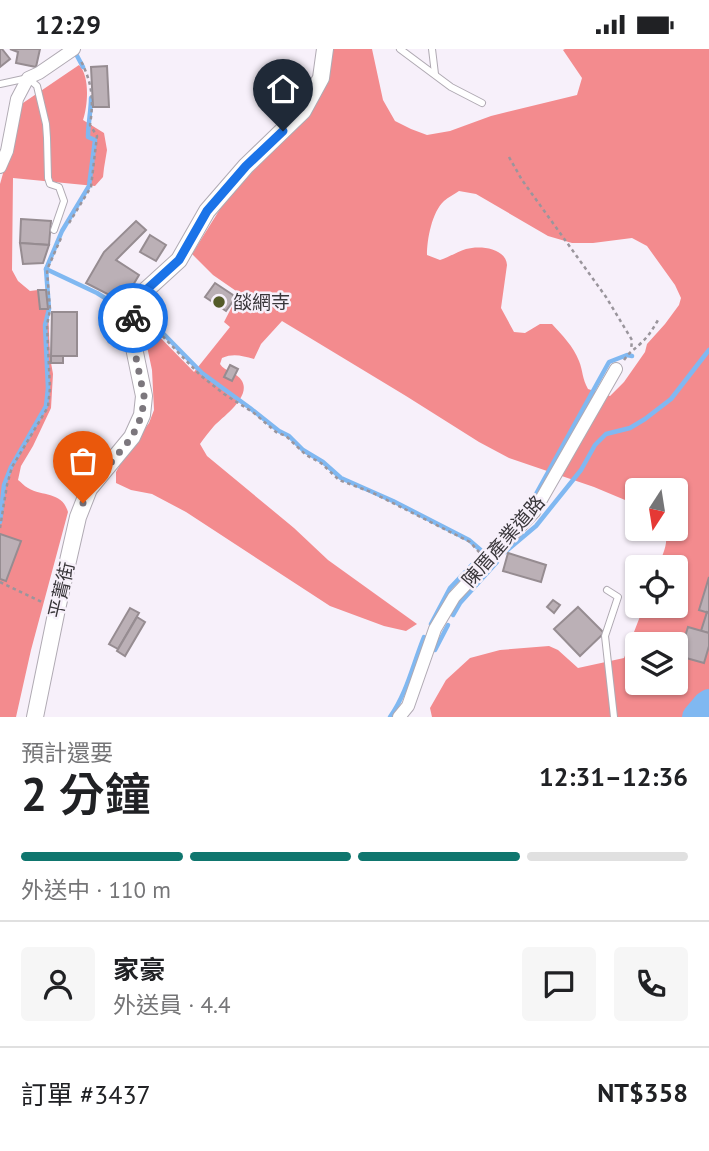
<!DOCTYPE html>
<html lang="zh-TW">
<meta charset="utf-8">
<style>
body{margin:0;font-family:"PT Sans","Noto Sans TC",sans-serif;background:#f6f6f6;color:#202124;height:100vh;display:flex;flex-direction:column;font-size:26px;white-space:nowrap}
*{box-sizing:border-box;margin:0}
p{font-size:23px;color:#757577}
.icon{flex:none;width:38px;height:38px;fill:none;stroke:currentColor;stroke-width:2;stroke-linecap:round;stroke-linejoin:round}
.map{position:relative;height:668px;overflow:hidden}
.panel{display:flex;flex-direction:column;background:#fff;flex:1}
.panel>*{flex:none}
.needle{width:46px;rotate:192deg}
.controls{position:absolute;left:625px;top:429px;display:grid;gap:14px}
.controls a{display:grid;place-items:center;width:63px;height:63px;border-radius:7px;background:#fff;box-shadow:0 2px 5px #0004;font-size:35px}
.pin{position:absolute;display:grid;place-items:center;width:60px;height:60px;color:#fff;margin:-72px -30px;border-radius:50% 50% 50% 0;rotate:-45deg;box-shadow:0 0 7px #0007}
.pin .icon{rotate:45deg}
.courier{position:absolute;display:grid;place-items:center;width:70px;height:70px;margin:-35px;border:5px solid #1a73e8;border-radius:50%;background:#fff;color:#222;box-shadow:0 2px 9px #0007}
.headline em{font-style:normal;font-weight:600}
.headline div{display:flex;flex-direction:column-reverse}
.headline{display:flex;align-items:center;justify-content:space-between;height:119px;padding:0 21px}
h1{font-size:46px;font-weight:600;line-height:52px}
.bar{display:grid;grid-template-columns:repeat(4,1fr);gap:10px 7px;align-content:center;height:84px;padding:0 21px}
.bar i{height:9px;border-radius:5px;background:#e0e0e0}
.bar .selected{background:#0f766e}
.bar p{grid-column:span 4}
.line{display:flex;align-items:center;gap:18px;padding:0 21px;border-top:2px solid #e0e0e0}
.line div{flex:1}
.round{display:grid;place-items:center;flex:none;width:74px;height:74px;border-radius:7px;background:#f6f6f6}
.status{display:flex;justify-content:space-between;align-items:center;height:49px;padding:0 35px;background:#fff;direction:ltr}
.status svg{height:19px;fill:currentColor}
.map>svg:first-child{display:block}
</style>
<div class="status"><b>12:29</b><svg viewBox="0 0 49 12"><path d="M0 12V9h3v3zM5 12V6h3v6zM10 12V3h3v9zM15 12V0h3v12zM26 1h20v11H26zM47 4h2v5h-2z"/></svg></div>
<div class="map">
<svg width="709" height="668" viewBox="0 0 709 668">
<rect width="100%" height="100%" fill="#f7f0fa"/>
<g fill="#f38b8e" fill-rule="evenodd">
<path d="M333 0H372L383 51 395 72 411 80 427 86 450 82 491 67 577 46 582 29 563 1 565 0H709V668H432L430 659 446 631 470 609 500 601 549 597 558 601 578 619 624 609 644 557 676 556V518H658C662 506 671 491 663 480H676V441H637V456L594 438 509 409 479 393 406 347 282 272 261 295 254 310C242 307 234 304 222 309L220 315C225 323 237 323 242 332 251 348 224 367 214 377 209 383 204 389 200 395L207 407 294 479 328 511 417 575 406 582 384 577 330 557 186 463 152 445 131 441 116 434V423L127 403 149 374 154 361 152 321 145 288V273L194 323 230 278 224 273 239 244 213 226 192 205 225 152 272 102 327 34ZM459 142 476 145 548 187 572 194H593L632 189 647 197 675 236 681 249 679 256 665 275 647 295 645 303 624 333 610 347 588 340C582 329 583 322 579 312 573 297 563 287 552 275H540L525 284 514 283 501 259 507 216C506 199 480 196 466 200 457 203 449 208 440 211L427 206C427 190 432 163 444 152 448 148 455 145 459 142ZM637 595H676V634H637Z"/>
<path d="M79 16C90 27 88 56 83 71L104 84 107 101 104 119 103 128 95 137 13 129 12 221 18 232 30 242 38 241 40 260H48L50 308 53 325 51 359 33 397 21 417 18 431C21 433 24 437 28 439 43 448 62 442 68 463L31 601 16 668H0V135L23 54Z"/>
</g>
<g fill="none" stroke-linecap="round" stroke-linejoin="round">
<g stroke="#80b8f1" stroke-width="4.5">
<path d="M75 3 83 18"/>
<path d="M46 220 97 244 126 262"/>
<path d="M147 268 202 324 250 359 279 382 289 387 303 401 323 413 341 429 393 452 469 491 483 503"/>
<path d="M0 473 4 436 11 418 46 357 48 339 45 276 49 260 46 220 62 182 89 137 95 91 88 88C88 75 91 62 91 49"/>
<path d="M505 503 536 477 581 421 595 396 606 385 630 379 645 370 671 350 709 301"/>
<path d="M453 566 460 554 497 513"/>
<path d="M431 575 450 539 531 454 609 313 627 306 632 307"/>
<path d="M435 601 448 576"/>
<path d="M390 668C407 644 413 615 424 588"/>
</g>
<path stroke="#80b8f1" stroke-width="26" d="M695 668 706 655 709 653"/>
</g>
<g fill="#bbb0b6" stroke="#968c91" stroke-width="2">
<path d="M0 0H2L10 10 0 18Z"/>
<path d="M10 0H40L36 18 16 14 18 3Z"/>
<path d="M107 17 109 58H93L91 18Z"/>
<path d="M21 170 51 172 49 196 20 194Z"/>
<path d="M136 172 146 181 116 211 139 226 123 253 86 234 104 203Z"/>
<path d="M150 186 166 196 156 212 140 203Z"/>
<path d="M20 194 49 196 43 214 23 215Z"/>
<path d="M215 234 236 248 226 262 205 248Z"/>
<path d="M38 241H46L48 260H40Z"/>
<path d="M52 263H77V307H51Z"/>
<rect x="51" y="307" width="12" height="7"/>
<path d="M230 316 238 320 232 332 224 328Z"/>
<path d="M0 485 21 492 6 532 0 530Z"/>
<path d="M508 504 546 516 541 533 503 522Z"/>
<path d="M709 528V564L699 561Z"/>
<path d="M553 551 560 556 554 564 547 558Z"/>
<path d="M578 558 604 584 580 607 554 580Z"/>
<path d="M130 559 139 564 118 600 109 595Z"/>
<path d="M707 563 709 564V584L701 582Z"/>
<path d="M137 568 145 573 125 607 117 602Z"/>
<path d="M688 578 709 584V597L704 614 679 607Z"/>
</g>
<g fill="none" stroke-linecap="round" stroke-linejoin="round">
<g stroke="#b0aab3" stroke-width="8">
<g id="service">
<path d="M400 0 451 38 482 54"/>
<path d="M432 0 435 25"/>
<path d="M0 35 28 29 37 37 46 75 47 89 48 129 50 135 59 138 64 152 54 181"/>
<path d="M111 291C110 277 119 270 131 266"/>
<path d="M607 541 618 548 605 587 614 668"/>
</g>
</g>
<g stroke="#b0aab3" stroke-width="14">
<g id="minor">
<path d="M0 118 7 102 17 50 28 29 39 24 74 0"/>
<path d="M399 668 408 657 435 580 454 548 534 463 616 320"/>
</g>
</g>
<g stroke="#b0aab3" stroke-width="18">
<path id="tertiary" d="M35 668 57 560 78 468 89 440 132 388 142 366 144 347 133 294V266L145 242 179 211 207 162 246 117 303 62 321 29 325 0"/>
</g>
<g stroke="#9a959c" stroke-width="2.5" stroke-dasharray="3.5 3.5" stroke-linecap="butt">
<path d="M509 108 522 131 606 248 632 291 631 301"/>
<path d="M69 174 91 138 97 87 90 76C94 50 92 33 80 10"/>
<path d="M148 272 200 326 224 345 254 364 276 383 286 387 306 406 321 414 339 431 371 443 470 493 480 504"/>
<path d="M624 311C630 302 633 302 640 295 648 288 653 280 658 271"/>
<path d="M0 479 7 436 12 418 48 358 50 339 47 276 50 261 47 221 61 189"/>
<path d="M0 533 44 554"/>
</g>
<use href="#service" stroke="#fff" stroke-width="6"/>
<use href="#minor" stroke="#fff" stroke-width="12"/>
<use href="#tertiary" stroke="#fff" stroke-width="16"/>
</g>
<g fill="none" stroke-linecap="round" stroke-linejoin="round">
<path stroke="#7c777d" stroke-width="7" stroke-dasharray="0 12.6" d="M83 454 89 440 132 388 142 366 144 347 133 294V269"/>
<path stroke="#1a73e8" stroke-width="9" d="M133 269V266L145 242 179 211 207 162 246 117 283 82"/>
</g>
<circle fill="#545b29" stroke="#f7f0fa" stroke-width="2.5" cx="219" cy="253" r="7"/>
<g text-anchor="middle" stroke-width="5" stroke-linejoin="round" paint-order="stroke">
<g font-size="19" fill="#39363a" stroke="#f7f0fa" text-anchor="start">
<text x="233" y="260">燄網寺</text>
</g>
<g font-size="19" fill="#39363a" stroke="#f7f0fa">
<text transform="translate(503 492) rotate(-49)" y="7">陳厝產業道路</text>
<text transform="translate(61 541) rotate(-77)" y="7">平菁街</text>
</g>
</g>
</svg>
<div class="controls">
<a><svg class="needle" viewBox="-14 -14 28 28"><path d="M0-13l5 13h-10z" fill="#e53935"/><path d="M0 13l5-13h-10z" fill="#757577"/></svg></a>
<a><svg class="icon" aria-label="locate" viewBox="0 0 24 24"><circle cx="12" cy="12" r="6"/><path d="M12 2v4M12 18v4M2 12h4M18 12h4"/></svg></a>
<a><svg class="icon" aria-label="layers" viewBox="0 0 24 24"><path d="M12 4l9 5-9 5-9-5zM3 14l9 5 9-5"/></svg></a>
</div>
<div class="pin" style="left:83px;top:454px;background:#ea580c"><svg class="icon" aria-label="bag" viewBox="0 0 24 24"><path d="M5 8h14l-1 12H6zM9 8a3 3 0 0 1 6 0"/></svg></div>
<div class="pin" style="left:283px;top:82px;background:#1f2937"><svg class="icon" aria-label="home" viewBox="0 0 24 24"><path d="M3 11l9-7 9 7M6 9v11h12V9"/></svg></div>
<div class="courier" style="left:133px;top:269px"><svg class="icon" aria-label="bike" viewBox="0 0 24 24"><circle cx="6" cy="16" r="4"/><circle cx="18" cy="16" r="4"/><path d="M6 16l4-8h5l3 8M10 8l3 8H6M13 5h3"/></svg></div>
</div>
<section class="panel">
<div class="headline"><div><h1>2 分鐘</h1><p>預計還要</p></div><em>12:31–12:36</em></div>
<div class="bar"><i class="selected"></i><i class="selected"></i><i class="selected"></i><i></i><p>外送中 · 110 m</p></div>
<div class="line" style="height:126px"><a class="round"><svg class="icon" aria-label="person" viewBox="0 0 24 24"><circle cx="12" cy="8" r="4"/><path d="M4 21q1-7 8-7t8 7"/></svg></a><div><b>家豪</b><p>外送員 · 4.4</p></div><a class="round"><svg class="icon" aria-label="chat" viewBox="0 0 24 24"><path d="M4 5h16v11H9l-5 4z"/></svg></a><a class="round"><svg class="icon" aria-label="phone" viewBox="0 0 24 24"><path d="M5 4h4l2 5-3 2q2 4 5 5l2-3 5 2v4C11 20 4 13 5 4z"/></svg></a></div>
<div class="line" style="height:91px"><div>訂單 #3437</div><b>NT$358</b></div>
</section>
